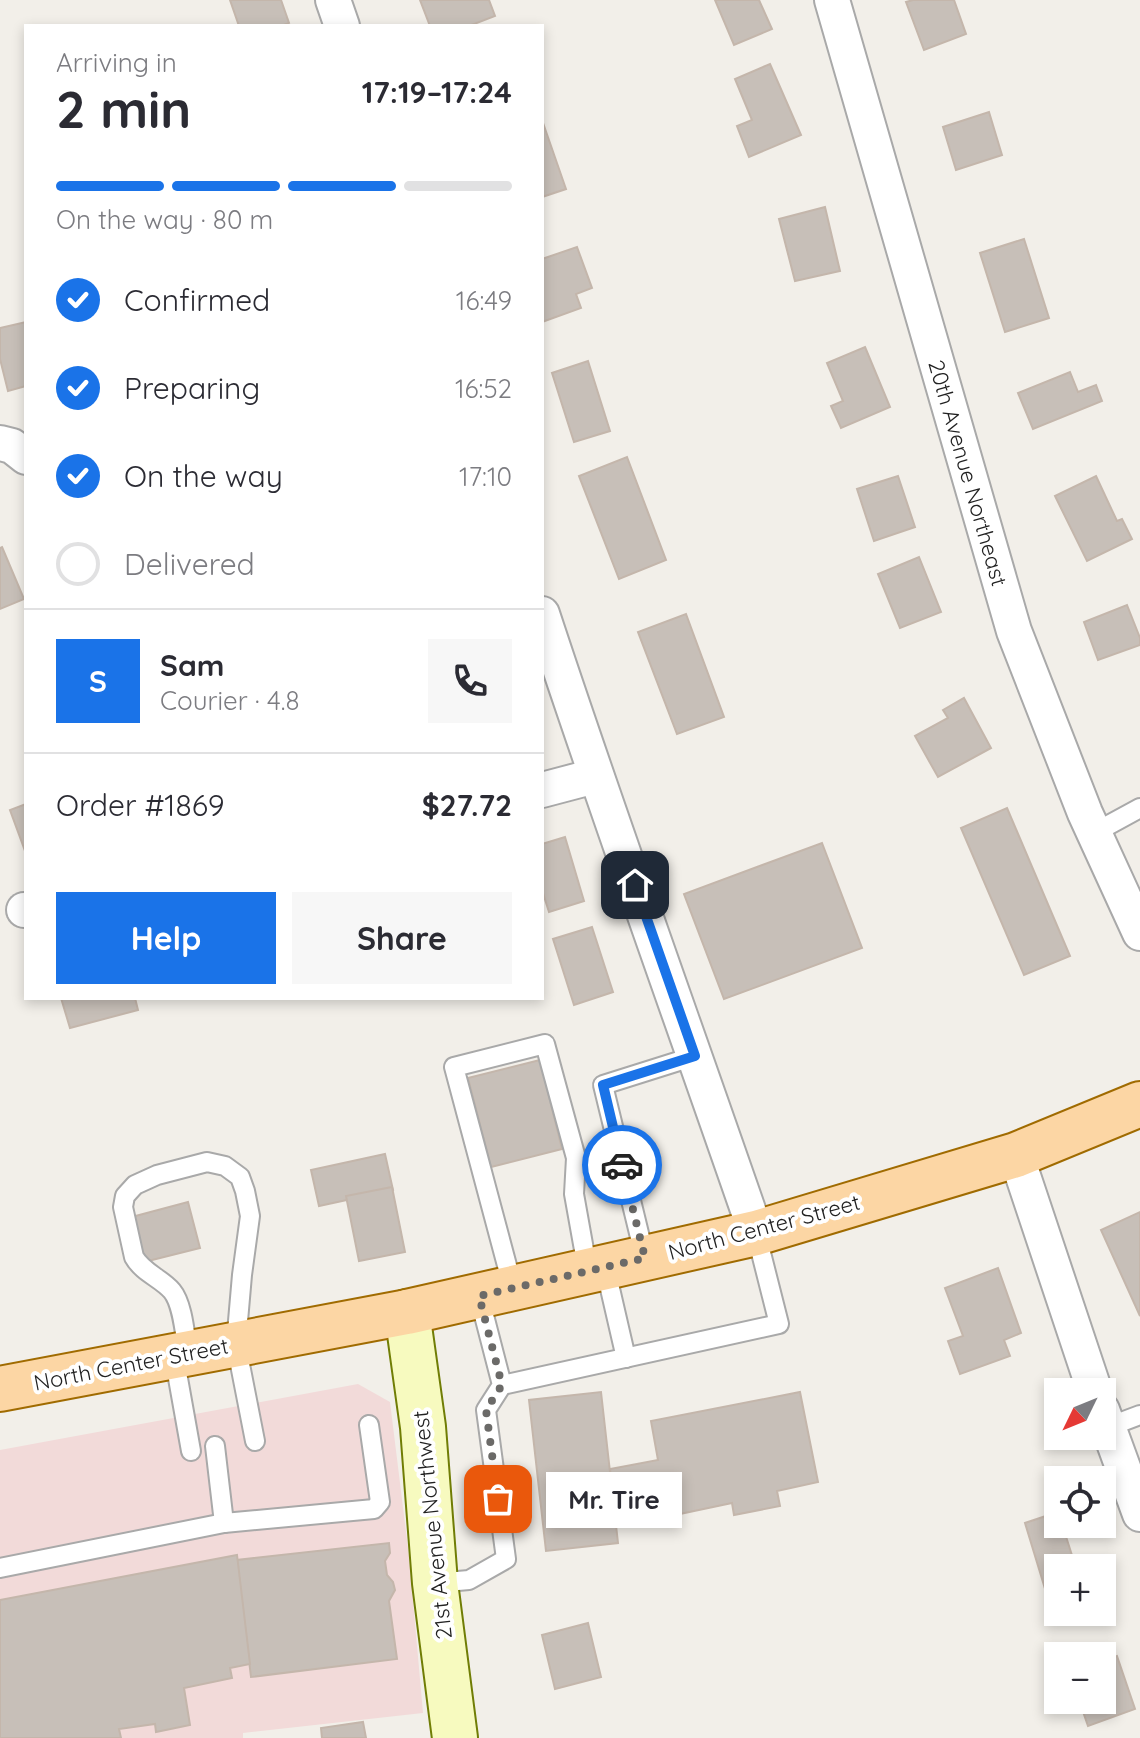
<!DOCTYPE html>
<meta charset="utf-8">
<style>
body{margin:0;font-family:Quicksand,sans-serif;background:#f7f7f7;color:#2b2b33;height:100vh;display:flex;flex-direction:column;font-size:30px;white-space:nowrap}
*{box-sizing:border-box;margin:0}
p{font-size:26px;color:#7c7c81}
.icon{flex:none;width:44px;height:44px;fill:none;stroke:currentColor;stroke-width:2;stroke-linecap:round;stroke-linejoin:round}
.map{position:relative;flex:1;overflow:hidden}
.side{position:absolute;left:24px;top:24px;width:520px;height:976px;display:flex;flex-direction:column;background:#fff;border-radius:0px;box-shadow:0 4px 12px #0003}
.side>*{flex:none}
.needle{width:52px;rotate:227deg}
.fabs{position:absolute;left:1044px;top:1378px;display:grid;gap:16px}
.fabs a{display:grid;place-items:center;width:72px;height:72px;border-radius:0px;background:#fff;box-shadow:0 4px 12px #0003;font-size:40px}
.pin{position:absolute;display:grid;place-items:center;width:68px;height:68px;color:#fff;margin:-34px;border-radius:16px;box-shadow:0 4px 12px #0006}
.courier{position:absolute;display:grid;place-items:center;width:80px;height:80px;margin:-40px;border:6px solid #1a73e8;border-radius:50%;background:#fff;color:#222;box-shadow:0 2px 10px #0007}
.bubble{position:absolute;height:56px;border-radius:0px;background:#fff;box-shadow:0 4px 12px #0003;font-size:26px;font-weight:700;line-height:56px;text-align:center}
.headline em{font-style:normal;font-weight:700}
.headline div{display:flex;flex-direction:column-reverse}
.headline{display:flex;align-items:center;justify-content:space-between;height:136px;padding:0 32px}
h1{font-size:52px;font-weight:700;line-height:60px}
.bar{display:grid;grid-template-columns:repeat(4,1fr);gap:12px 8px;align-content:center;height:96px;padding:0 32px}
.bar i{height:10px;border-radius:6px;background:#e1e1e2}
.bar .selected{background:#1a73e8}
.bar p{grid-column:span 4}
.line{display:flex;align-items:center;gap:20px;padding:0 32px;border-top:2px solid #e1e1e2}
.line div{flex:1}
.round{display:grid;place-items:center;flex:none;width:84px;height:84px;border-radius:0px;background:#f7f7f7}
ol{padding:0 32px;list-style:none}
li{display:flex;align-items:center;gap:24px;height:88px}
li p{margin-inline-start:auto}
li .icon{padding:8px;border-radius:50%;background:#1a73e8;color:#fff;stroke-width:4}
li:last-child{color:#7c7c81}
li i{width:44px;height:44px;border:4px solid #e1e1e2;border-radius:50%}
.cta{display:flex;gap:16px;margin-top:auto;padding:16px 32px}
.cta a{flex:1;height:92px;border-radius:0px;background:#1a73e8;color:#fff;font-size:32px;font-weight:700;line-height:92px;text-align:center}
.cta a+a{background:#f7f7f7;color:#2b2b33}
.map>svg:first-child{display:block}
</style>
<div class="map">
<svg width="1140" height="1738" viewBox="0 0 1140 1738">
<rect width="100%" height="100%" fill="#f2efe9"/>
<path fill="#f2dad9" d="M358 1384 390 1402 409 1556 423 1713 243 1733V1738H0V1450Z"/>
<g fill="#c7bfb8" stroke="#c4b6ab" stroke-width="2">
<path d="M230 0H281L289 23 281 26H239Z"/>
<path d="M420 0H489L495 16 469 26H430Z"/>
<path d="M715 0H759L772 29 734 45Z"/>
<path d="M913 0H954L966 34 924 50 906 2Z"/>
<path d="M770 64 801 135 749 157 737 126 752 120 735 79Z"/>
<path d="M989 112 1002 155 956 170 943 127Z"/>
<path d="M542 120 566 189 542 197Z"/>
<path d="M825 207 840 271 795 281 779 219Z"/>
<path d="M1024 239 1049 318 1005 332 980 253Z"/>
<path d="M577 247 592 288 576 294 581 308 542 322V259Z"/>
<path d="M26 322V386L8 391 0 359V328Z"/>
<path d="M865 347 890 407 841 428 831 406 843 401 827 363Z"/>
<path d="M588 361 610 431 574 442 552 373Z"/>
<path d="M1070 372 1078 392 1096 385 1102 401 1033 429 1018 393Z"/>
<path d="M627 457 666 560 619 579 579 476Z"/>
<path d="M898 476 915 527 874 541 857 489Z"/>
<path d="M1096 476 1117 521 1122 519 1132 539 1087 561 1055 496Z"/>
<path d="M2 547 24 599 0 609V548Z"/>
<path d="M919 557 941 612 900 628 878 574Z"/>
<path d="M1127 605 1140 638V645L1098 660 1084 622Z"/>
<path d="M686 614 724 717 677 734 638 632Z"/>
<path d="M964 698 991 748 938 777 915 736 948 718 943 710Z"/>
<path d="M26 804V850L25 851 10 810Z"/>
<path d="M1007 808 1070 956 1024 975 961 828Z"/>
<path d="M565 837 584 901 549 912 542 890V844Z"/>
<path d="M822 843 862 948 724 999 684 894Z"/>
<path d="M592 927 613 992 574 1005 553 939Z"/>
<path d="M61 998H135L138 1010 70 1028Z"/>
<path d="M540 1060 562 1149 491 1167 468 1078Z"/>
<path d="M385 1154 393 1190 319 1206 311 1170Z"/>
<path d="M392 1187 405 1252 359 1261 346 1196Z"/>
<path d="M188 1202 200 1248 140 1263 128 1218Z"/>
<path d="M1140 1212V1316L1101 1230Z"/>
<path d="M998 1268 1021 1333 1004 1340 1010 1356 960 1374 948 1341 963 1336 945 1288Z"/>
<path d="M601 1392 618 1543 546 1551 529 1400Z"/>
<path d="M800 1392 818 1482 777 1491 780 1506 734 1515 732 1503 675 1515 673 1507 616 1520 610 1469 658 1460 651 1421Z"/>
<path d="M1058 1512V1524H1062L1076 1568H1058V1612H1063L1053 1615 1025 1523Z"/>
<path d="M389 1543 390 1553 385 1561 387 1575 393 1582 395 1590 389 1601 397 1659 251 1677 237 1560Z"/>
<path d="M237 1555 250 1664 230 1668 232 1678 184 1688 190 1725 156 1732 155 1724 119 1729 121 1738H0V1600Z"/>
<path d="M588 1623 601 1677 555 1689 542 1635Z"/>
<path d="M1117 1656 1135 1709 1088 1726 1079 1700H1102V1661Z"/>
<path d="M363 1722 366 1738H322L321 1728Z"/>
</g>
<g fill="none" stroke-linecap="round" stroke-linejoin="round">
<g stroke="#a9a9a9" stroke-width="22">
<g id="lane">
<path d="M1094 833 1140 808"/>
<path d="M645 1258 603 1085 695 1056"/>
<path d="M605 1267 626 1358"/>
<path d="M513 1288 454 1067 545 1044 576 1158 574 1194 588 1272"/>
<path d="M188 1353C185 1336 183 1304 172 1291 161 1278 143 1273 134 1257L123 1207 125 1196 135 1185 157 1175 207 1162 225 1166 240 1177 245 1191 250 1216 242 1275 236 1344 255 1441"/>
<path d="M174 1356 191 1451"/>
<path d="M502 1385 779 1324 756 1233"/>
<path d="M1108 1427 1140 1415"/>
<path d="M215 1446 224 1523"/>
<path d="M0 1568 224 1523 374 1509 380 1502 369 1425"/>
<path d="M435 1583 469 1580 506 1559 486 1410 502 1385 479 1296"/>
</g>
</g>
<g stroke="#a9a9a9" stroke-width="38">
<g id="street">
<path d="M333 0 342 26"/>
<path d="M832 0 1014 631 1085 813 1140 933"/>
<path d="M0 443 12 446 26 457"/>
<path d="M542 614C610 821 685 1027 756 1233"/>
<path d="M542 790 595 776"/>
<path d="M24 910H26"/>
<path d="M1016 1155 1095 1392"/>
<path d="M1102 1410 1140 1514"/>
</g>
</g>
<g stroke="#707d05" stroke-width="48">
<path id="secondary" d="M407 1312 423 1427 435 1583 455 1738"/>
</g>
<g stroke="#a06b00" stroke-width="48">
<path id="primary" d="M0 1389 407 1312 756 1233 1016 1155 1140 1104"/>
</g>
<use href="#lane" stroke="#fff" stroke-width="18"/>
<use href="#street" stroke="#fff" stroke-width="34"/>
<use href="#secondary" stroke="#f7fabf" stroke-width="44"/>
<use href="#primary" stroke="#fcd6a4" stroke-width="44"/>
</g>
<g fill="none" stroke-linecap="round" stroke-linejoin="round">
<path stroke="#6b6a68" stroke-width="8" stroke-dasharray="0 14.4" d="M498 1499 486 1410 502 1385 479 1296 645 1258 622 1165"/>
<path stroke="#1a73e8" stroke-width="10" d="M622 1165 603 1085 695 1056 635 885"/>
</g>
<g text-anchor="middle" stroke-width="8" stroke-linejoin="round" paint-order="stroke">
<g font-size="22" fill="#222" stroke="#fff">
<text transform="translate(968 473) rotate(74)" y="8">20th Avenue Northeast</text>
<text transform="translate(764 1227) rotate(-15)" y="8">North Center Street</text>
<text transform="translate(131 1364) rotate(-11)" y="8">North Center Street</text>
<text transform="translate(432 1525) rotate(-96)" y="8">21st Avenue Northwest</text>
</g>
</g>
</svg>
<div class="fabs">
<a><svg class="needle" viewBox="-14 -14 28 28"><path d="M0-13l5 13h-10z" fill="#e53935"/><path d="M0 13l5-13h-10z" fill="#7c7c81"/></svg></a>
<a><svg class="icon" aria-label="locate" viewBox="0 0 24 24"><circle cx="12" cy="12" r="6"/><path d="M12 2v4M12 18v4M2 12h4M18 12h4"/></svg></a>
<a>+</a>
<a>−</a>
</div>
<div class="pin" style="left:498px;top:1499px;background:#ea580c"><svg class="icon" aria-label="bag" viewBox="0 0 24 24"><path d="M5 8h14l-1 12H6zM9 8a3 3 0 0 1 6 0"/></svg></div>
<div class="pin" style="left:635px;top:885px;background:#1f2937"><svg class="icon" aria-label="home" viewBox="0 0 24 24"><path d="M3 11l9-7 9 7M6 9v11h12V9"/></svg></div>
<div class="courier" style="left:622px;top:1165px"><svg class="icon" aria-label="car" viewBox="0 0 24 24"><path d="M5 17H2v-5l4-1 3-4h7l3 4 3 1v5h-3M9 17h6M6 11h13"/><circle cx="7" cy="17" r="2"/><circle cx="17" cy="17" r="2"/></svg></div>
<div class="bubble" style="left:546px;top:1472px;width:136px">Mr. Tire</div>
<section class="side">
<div class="headline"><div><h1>2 min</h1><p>Arriving in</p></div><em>17:19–17:24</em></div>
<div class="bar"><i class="selected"></i><i class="selected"></i><i class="selected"></i><i></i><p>On the way · 80 m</p></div>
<ol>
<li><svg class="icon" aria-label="check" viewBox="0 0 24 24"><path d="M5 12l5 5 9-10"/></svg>Confirmed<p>16:49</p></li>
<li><svg class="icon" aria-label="check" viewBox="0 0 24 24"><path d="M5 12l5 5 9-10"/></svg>Preparing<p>16:52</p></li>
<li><svg class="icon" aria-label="check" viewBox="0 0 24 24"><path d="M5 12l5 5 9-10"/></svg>On the way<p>17:10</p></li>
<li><i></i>Delivered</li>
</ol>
<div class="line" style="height:144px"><b class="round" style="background:#1a73e8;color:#fff">S</b><div><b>Sam</b><p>Courier · 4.8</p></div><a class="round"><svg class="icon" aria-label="phone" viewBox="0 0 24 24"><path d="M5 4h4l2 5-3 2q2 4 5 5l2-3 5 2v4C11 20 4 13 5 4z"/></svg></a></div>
<div class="line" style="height:104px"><div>Order #1869</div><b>$27.72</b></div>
<div class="cta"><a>Help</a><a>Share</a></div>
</section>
</div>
